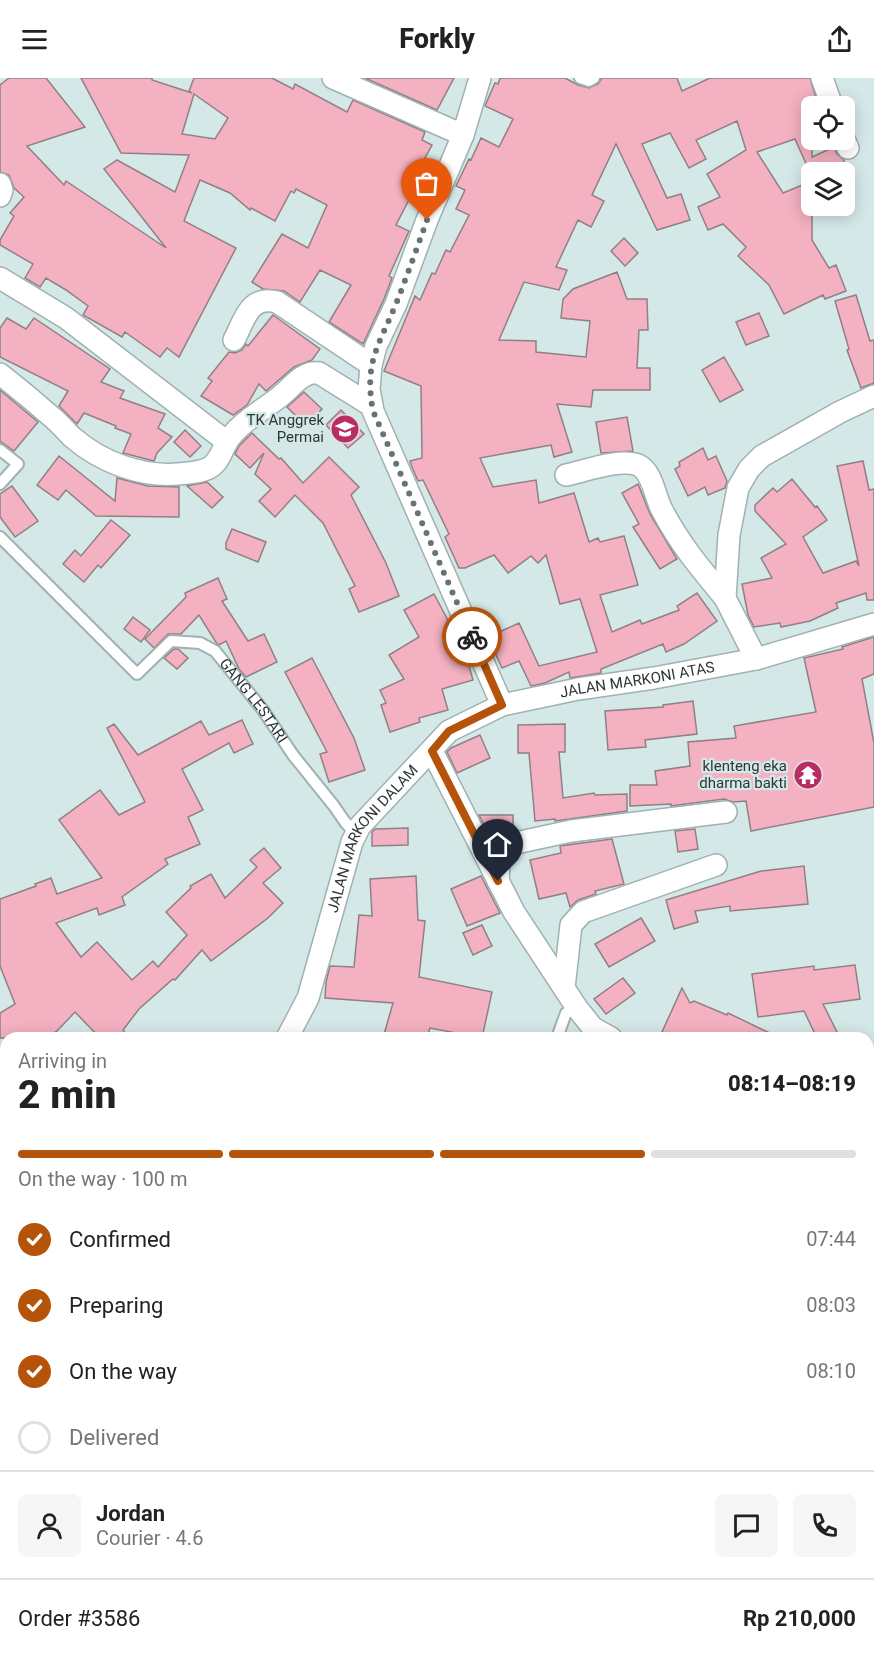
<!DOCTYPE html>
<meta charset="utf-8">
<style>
body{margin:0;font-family:Roboto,sans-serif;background:#f6f6f6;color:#222;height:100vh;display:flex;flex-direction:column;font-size:22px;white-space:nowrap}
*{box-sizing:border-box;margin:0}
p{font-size:20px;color:#767676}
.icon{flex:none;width:33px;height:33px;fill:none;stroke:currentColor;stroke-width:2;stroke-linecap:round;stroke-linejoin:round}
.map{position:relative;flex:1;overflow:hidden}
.sheet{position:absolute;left:0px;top:954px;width:874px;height:638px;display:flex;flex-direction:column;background:#fff;border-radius:18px 18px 0 0;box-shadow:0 3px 15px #0003}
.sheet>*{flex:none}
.buttons{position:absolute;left:801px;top:18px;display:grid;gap:12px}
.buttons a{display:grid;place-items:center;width:54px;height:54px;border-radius:9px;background:#fff;box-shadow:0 3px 15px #0003;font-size:30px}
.pin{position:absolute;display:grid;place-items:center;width:51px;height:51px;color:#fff;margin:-62px -26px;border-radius:50% 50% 50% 0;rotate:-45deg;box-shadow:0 0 6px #0007}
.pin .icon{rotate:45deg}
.courier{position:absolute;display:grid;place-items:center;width:60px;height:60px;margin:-30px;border:4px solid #b45309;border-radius:50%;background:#fff;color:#222;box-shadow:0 2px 8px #0007}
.overview em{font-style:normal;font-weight:800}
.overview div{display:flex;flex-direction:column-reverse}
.overview{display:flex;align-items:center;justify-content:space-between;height:102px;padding:0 18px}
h1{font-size:39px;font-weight:800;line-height:45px}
.bar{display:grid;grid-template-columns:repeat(4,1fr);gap:9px 6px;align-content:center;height:72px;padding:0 18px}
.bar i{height:8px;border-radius:4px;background:#e0e0e0}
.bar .current{background:#b45309}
.bar p{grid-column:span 4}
.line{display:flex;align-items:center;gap:15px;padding:0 18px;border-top:2px solid #e0e0e0}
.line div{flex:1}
.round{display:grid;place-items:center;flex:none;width:63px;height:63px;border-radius:9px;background:#f6f6f6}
ol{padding:0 18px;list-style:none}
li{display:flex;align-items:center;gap:18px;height:66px}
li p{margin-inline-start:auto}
li .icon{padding:6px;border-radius:50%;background:#b45309;color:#fff;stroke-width:4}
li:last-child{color:#767676}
li i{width:33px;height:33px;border:3px solid #e0e0e0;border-radius:50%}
header{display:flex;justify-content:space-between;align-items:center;height:78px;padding:0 18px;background:#fff;font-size:27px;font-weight:800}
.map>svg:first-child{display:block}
</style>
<header><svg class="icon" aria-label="menu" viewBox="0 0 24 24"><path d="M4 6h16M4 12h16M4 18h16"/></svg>Forkly<svg class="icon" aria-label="share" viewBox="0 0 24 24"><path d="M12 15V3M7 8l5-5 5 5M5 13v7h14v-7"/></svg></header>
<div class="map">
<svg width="874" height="1591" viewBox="0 0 874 1591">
<rect width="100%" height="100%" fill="#d5e8e8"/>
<g fill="#f3b1c1" stroke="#908084" stroke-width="1.5" fill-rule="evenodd">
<path d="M9 0H46L85 49 27 68 64 107 66 103 166 170 104 91 117 82 175 114 189 77 121 75 81 0H152V2L192 15 189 13 194 0H272L293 11 295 6 347 34 353 22 425 54 422 62 432 67 408 111 413 114 396 147 409 153 389 198 392 200 384 221 363 266 329 244 351 207 320 192 300 224 284 213 263 211 252 204 282 156 308 170 327 127 296 111 294 115 291 113 275 143 251 130 250 132 230 115 200 102 184 143 236 170 179 279 167 270 160 279 125 254 122 259 83 237 88 228 66 212 46 200 40 209 25 200 33 186 0 167V162L14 138 10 135 24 119 14 110 9 97 0 94V7ZM194 16 228 40 215 61 182 56Z"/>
<path d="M365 0H454L437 32Z"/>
<path d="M500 0H565L578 7 589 10 598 6 602 0H677L682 13 710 0H810L817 23 812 25V79L834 69 837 76 843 81 849 94H812V99L795 61 757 74 783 115 812 103V162L829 190 836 187 846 213 825 221 823 217 784 236 769 207 738 178 746 169 723 146 708 152 698 129 720 119 707 96 746 72 737 43 696 62 706 81 689 90 670 55 642 66 667 120 681 116 690 142 657 152 616 66 592 117 604 123 591 149 578 142 556 189 567 192 559 212 524 204 499 262 536 263V274L586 279 590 243 561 240 563 221 573 211 617 194 627 221H647L648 252H639L637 290H650V312H593L591 329 557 326 572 374 554 379 551 367 480 380 493 409 536 402 539 425 574 415 589 464 598 460 600 464 624 458 638 507 600 517 612 554 640 542 642 546 679 532 677 528 697 515 717 543 684 566 666 574 663 566 601 591V595L570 600 569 594 545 605 531 608 519 583 502 590 488 559 519 545 539 588 597 574 580 521 560 526 546 477 538 485 531 478 508 495 494 477 465 490H459L445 459 449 456 423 402 418 403 412 389 410 383 422 380 421 308 384 293 415 218 420 222 432 195 435 196 446 172 450 174 469 137 456 131 465 112 456 108 469 81 471 82 481 60 499 69 513 41 485 28 495 5 498 6Z"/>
<path d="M624 160 638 175 625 188 611 173Z"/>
<path d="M856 217 870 263 874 262V305L861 310 847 272 849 271 835 223Z"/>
<path d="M759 235 769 258 746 267 736 244Z"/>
<path d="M273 237 320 271 312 282 294 289 266 313 259 306 247 327 233 337 201 318 212 303 208 300 229 274 235 275 242 272 246 266 248 268Z"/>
<path d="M7 240 26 251 34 240 110 291 101 304 124 313 120 320 165 336 158 350 172 359 157 375 154 383 123 375 131 356 115 350 116 348 84 335 77 346 59 328 68 313 0 279V250Z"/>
<path d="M724 279 743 312 720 324 702 292Z"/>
<path d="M0 312 38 344 14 373 0 363Z"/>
<path d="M304 314 322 331 306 348 287 329Z"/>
<path d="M341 332 364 356 348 370 326 347Z"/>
<path d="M627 339 633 373 601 375 596 344Z"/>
<path d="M185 352 201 368 190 379 174 364Z"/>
<path d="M252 355 279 381 281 380 303 405 329 379 359 409 351 417 386 485 399 518 359 534 349 511 355 508 323 445 295 417 275 439 259 423 271 411 255 396 264 375 250 390 235 376 239 368Z"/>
<path d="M703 370 708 382 716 378 727 403 725 410 708 417 705 409 688 418 675 391 680 388 679 384Z"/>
<path d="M59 378 115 423 117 400 148 408 179 409V439L96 438 66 412 58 422 37 407Z"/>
<path d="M863 383 869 412 874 411V522H867L866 515 836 525 838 530 810 543 781 549 780 545 754 549 748 537 742 506 772 500 761 480 786 466 755 433V427L773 410 777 414 792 401 815 429 817 428 827 442 803 459 823 495 856 483 859 488 837 388Z"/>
<path d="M207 404 223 419 212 430 187 408Z"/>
<path d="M638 406 650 436 677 481 660 491 633 449 639 446 622 415Z"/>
<path d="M12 408 38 443 15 459 0 439V416Z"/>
<path d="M111 442 130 457 101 490 98 487 84 504 63 486 75 472 81 478Z"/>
<path d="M232 451 266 464 258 484 226 471V465Z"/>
<path d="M218 500 227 521 222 523 248 563 264 556 277 584 246 599 239 591 226 563 219 567 217 566 199 537 181 556H168L154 570 145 561 186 519 185 515Z"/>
<path d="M434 516 450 546 465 581H467L473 602 442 611 448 632 419 640 420 644 390 654 381 627 386 625 380 612 404 601 389 577 419 559 404 532Z"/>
<path d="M133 539 150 552 141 564 124 551Z"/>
<path d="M874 559V596L862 601 874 665V729L751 753 746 723 733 724 724 721 671 728V726L630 728V707H657L655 693 690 688 688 664 736 660 734 648 816 634 804 580 843 571 842 569Z"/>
<path d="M174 571H178L188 580 177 591 164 580Z"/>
<path d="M312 580 354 660 365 692 329 704 320 676 327 674 285 594Z"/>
<path d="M693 623 697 656 645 662 646 669 608 672 605 633 663 629V627Z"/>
<path d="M242 642 253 666 234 675 229 665 182 691 203 732 188 739 200 766 165 781 168 786 122 819 125 827 99 837 97 830 56 845 81 879 97 864 132 902 153 883 158 889 187 857 166 834 191 810 190 808 211 796 225 820 257 789 250 782 264 770 281 790 263 805 283 825 268 840 211 883 202 872 175 902 173 901 139 931 123 952 129 960H100L75 934 57 953 46 960H0V935L15 926 0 888V821L36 808 35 806 51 800 57 816 102 800 59 742 100 712 119 737 145 724 107 650 114 646 138 677 201 643 209 657Z"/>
<path d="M565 646V674H559L563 720 594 715 595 717 627 716V733L555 743V741L535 743 529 675H518V647Z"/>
<path d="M480 657 490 680 457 695 447 674 451 670Z"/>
<path d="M479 737H513V753L505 755H488Z"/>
<path d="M408 750V767L372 768V754L375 751Z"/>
<path d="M695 751 698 771 678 774 675 753Z"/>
<path d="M612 761 624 806 595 813 596 816 578 822 570 829 566 815 539 821 530 782 561 775 560 768Z"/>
<path d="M804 788 808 826 730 833V828L695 833 698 844 674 851 666 822 761 793Z"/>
<path d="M416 798 418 842 425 843 419 899 492 914 482 960 430 950 427 960H383L393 925 325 920 326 904 330 888 354 889 359 837 372 838 370 801Z"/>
<path d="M481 798 500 835 467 848 451 811Z"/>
<path d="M641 840 655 863 609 889 595 866Z"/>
<path d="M482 847 492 868 473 877 463 855Z"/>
<path d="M855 887 860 921 823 926 840 960H817L804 933 758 939 752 896 814 888V892Z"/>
<path d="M623 900 635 915 606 936 594 921Z"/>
<path d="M682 910 690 925 694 923 727 937 728 935 780 960H675L662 954Z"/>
</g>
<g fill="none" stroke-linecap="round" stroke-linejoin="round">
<g stroke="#9fb1b1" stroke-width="14">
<g id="service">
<path d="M580 0 589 3 594 0"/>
<path d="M0 372 18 386 0 406"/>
<path id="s1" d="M0 459 137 596 171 563 200 565 215 573 263 632 293 677 334 728 345 744 356 756"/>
<path d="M557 960 566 935 577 930"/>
</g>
</g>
<g stroke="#9fb1b1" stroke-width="24">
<g id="minor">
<path d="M333 0 463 57"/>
<path d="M480 0 463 57 427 142 396 226 376 268 371 287 369 311 373 333 502 627"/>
<path d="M822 0 832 28"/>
<path d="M844 61 848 70"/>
<path d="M0 106 2 112 0 118"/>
<path d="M0 200 66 240 227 364"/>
<path d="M234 262C245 241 249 217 277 224L371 287"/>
<path d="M0 296C18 310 36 325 53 340 60 346 66 353 72 359 101 384 140 399 178 396 188 395 199 395 209 390 222 383 222 367 232 357 245 341 263 332 278 320 292 310 301 293 319 295L372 328"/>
<path d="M566 397C585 393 620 380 638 387 652 393 655 418 661 430 679 465 700 490 725 520"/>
<path d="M756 581 725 520 729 457 738 410 749 391 762 378 840 334 874 318"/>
<path d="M432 673 514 834 577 930 593 950 611 960"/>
<path d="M498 803C499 789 497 773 511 766L571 753 726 734"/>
<path d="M564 910 571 847 583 834 716 787"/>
<path id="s2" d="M287 960 308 920 352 764 360 748 449 653 502 627 578 611 654 600 756 581 874 546"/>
<path d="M868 1032 874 1027"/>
<path d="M0 1117H6"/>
<path d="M868 1244 874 1233"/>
<path d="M0 1247 6 1229"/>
<path d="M0 1327 6 1329"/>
<path d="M868 1413 874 1407"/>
<path d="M0 1461 6 1463"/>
<path d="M691 1586 694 1591"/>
<path d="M57 1591 59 1586"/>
<path d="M528 1591 530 1586"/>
<path d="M646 1591 655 1586"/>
</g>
</g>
<use href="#service" stroke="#fff" stroke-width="10"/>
<use href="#minor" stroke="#fff" stroke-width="21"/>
</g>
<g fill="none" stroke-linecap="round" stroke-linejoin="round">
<path stroke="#687474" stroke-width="6" stroke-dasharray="0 10.8" d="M427 142C417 170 407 198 396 226 378 269 364 285 373 333L472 559"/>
<path stroke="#b45309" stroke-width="8" d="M472 559 502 627 449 653 432 673 498 803"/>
</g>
<defs>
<g id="school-disc" transform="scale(1.5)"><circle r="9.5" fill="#b92d62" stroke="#d5e8e8"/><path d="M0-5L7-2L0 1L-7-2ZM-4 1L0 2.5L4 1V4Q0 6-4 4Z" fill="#fff"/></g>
<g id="temple-disc" transform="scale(1.5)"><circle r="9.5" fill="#b92d62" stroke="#d5e8e8"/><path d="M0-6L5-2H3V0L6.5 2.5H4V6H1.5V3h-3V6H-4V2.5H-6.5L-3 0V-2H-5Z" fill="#fff"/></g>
</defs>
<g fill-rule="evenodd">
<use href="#school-disc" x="345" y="351"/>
<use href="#temple-disc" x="808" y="697"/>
</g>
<g text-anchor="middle" stroke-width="4.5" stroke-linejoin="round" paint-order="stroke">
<g font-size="15" fill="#2e3636" stroke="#d5e8e8" text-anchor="end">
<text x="324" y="347">TK Anggrek<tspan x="324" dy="17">Permai</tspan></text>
<text x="787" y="693">klenteng eka<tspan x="787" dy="17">dharma bakti</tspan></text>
</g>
<g font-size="15" fill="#2e3636" stroke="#d5e8e8">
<text dy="5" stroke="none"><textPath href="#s2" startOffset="552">JALAN MARKONI ATAS</textPath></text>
<text dy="5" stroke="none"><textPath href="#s1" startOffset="350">GANG LESTARI</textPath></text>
<text dy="5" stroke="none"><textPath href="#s2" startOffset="220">JALAN MARKONI DALAM</textPath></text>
</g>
</g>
</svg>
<div class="buttons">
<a><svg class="icon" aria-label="locate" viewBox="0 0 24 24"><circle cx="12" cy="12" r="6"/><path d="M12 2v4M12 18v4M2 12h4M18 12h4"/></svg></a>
<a><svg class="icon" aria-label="layers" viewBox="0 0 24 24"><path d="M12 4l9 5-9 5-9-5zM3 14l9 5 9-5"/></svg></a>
</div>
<div class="pin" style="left:427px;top:142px;background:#ea580c"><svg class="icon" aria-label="bag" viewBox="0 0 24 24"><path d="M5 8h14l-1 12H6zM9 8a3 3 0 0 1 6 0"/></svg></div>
<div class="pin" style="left:498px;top:803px;background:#1f2937"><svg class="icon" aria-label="home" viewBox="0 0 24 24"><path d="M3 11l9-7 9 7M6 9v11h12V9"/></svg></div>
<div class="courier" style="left:472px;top:559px"><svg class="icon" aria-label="bike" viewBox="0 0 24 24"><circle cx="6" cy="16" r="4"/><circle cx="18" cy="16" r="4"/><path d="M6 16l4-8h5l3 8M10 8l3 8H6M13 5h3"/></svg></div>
<section class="sheet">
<div class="overview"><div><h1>2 min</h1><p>Arriving in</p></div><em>08:14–08:19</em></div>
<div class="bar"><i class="current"></i><i class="current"></i><i class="current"></i><i></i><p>On the way · 100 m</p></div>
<ol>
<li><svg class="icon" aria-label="check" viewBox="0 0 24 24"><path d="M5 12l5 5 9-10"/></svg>Confirmed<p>07:44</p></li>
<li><svg class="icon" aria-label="check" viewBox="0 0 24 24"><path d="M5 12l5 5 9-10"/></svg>Preparing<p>08:03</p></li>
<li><svg class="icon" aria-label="check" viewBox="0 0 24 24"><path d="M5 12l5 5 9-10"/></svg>On the way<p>08:10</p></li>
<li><i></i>Delivered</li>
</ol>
<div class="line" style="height:108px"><a class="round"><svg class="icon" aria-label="person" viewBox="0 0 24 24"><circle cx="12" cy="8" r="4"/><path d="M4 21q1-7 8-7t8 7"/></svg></a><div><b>Jordan</b><p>Courier · 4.6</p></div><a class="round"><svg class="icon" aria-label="chat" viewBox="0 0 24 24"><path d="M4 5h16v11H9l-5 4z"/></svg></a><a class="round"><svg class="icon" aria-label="phone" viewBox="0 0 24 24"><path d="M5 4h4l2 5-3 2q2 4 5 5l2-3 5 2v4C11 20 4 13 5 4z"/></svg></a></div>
<div class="line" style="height:78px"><div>Order #3586</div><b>Rp 210,000</b></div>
</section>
</div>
